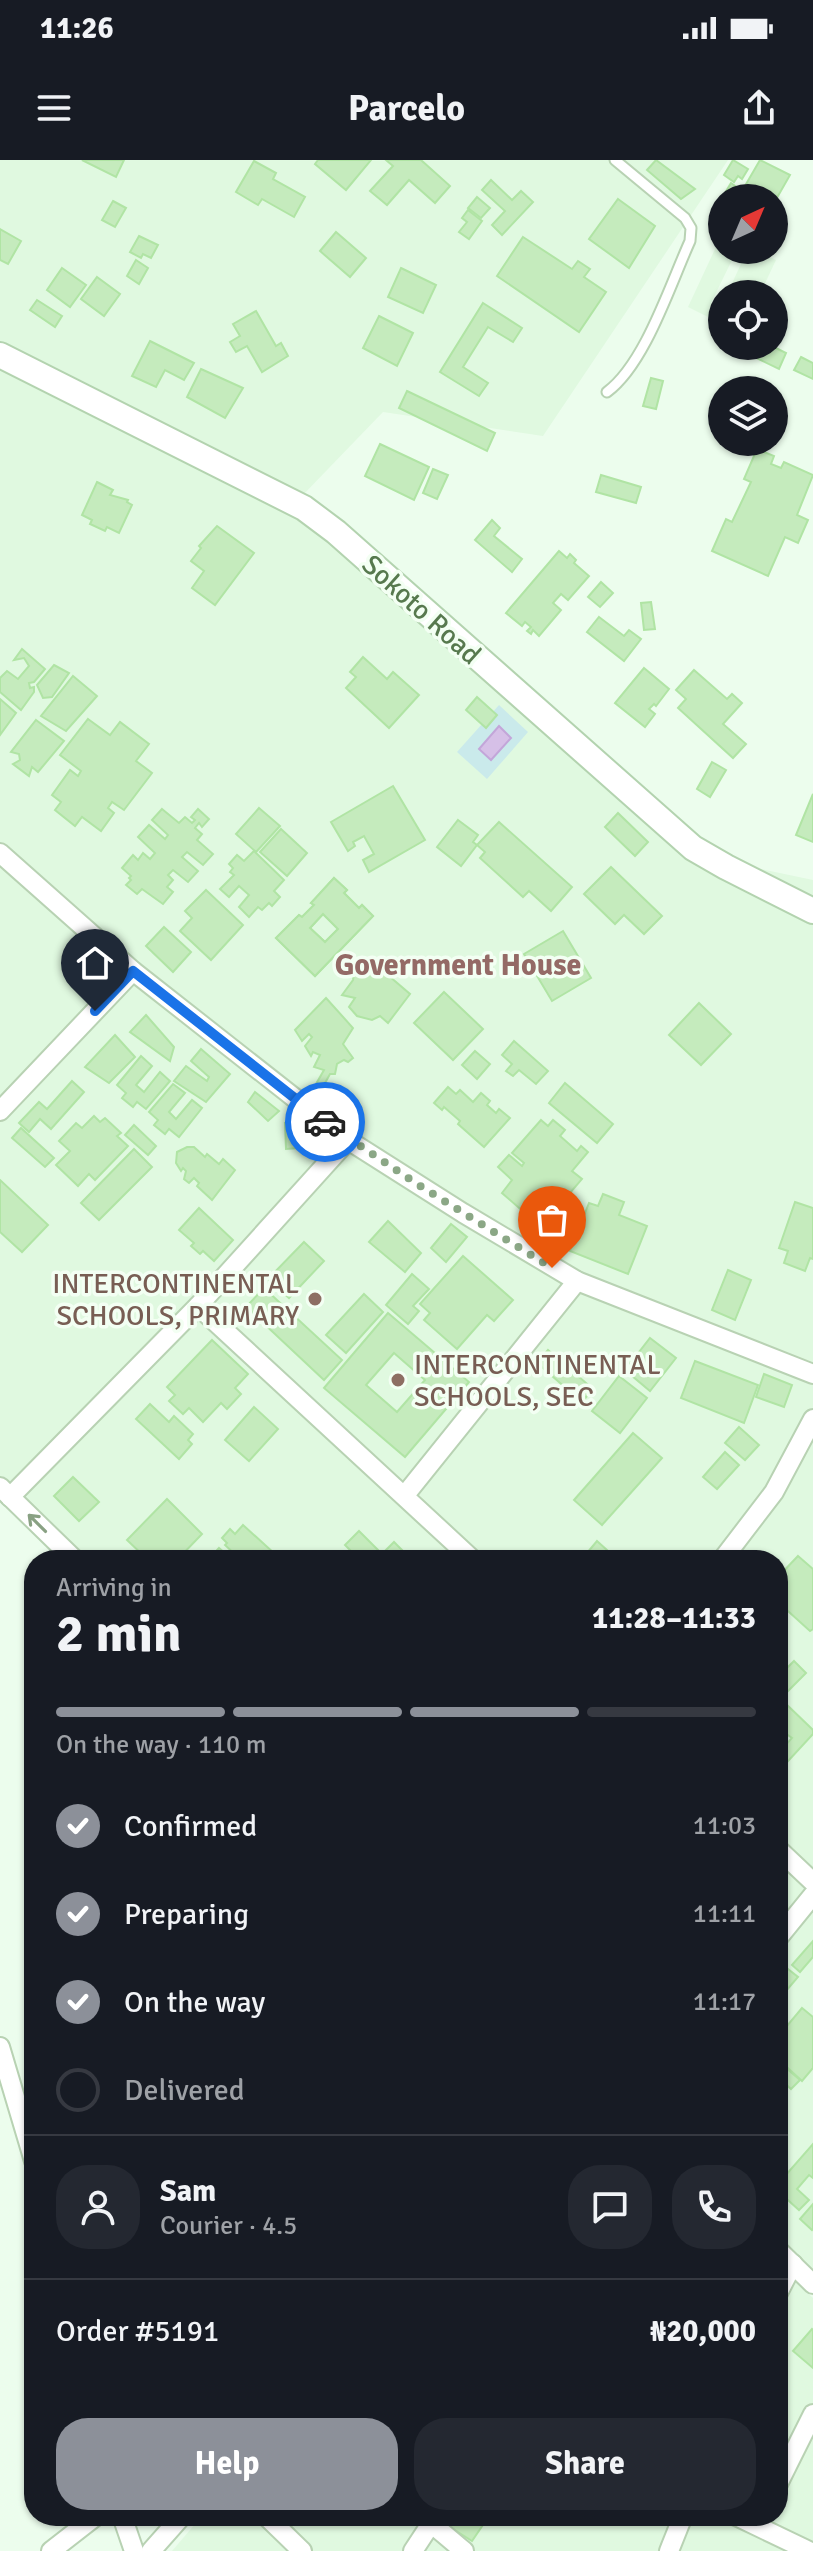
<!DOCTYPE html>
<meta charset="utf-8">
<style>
body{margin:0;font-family:Signika,sans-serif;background:#242831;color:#f1f3f6;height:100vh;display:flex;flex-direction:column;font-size:30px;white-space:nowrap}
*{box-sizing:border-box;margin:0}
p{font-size:26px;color:#9ea1a6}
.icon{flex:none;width:44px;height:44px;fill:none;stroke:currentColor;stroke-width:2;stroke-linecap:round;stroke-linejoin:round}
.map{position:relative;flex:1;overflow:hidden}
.drawer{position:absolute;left:24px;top:1390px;width:764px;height:976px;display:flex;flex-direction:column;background:#171b24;border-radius:32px;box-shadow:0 2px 6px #0004}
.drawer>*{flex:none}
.needle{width:52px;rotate:44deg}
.controls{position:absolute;left:708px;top:24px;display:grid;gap:16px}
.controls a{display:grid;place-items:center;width:80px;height:80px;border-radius:50%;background:#171b24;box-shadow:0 2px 6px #0004;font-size:40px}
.pin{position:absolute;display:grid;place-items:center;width:68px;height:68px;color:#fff;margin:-82px -34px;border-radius:50% 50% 50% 0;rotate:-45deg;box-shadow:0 0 8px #0007}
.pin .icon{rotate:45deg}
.courier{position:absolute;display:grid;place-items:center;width:80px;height:80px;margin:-40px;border:6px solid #1a73e8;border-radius:50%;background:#fff;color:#222;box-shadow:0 2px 10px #0007}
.overview em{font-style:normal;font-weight:800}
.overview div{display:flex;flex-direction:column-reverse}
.overview{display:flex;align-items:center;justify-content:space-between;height:136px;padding:0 32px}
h1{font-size:52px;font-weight:800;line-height:60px}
.bar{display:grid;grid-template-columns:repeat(4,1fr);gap:12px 8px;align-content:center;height:96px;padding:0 32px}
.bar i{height:10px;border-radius:6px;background:#363941}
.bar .on{background:#8c9099}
.bar p{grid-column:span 4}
.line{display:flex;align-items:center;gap:20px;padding:0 32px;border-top:2px solid #363941}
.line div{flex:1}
.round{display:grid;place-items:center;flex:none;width:84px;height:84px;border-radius:32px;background:#242831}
ol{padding:0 32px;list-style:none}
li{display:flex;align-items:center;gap:24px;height:88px}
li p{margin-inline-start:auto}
li .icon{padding:8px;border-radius:50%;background:#8c9099;color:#fff;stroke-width:4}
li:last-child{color:#9ea1a6}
li i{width:44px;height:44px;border:4px solid #363941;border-radius:50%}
.button{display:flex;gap:16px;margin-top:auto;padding:16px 32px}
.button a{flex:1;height:92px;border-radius:32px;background:#8c9099;color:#fff;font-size:32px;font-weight:800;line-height:92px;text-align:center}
.button a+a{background:#242831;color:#f1f3f6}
.status{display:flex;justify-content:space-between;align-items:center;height:56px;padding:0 40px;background:#171b24;direction:ltr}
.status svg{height:22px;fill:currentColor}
header{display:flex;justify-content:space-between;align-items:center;height:104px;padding:0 32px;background:#171b24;font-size:36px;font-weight:800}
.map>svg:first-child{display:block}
</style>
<div class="status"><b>11:26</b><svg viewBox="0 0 49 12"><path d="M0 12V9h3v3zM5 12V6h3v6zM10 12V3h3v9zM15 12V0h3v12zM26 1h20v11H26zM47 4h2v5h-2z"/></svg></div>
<header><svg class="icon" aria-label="menu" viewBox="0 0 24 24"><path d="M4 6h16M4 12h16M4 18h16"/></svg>Parcelo<svg class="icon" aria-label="share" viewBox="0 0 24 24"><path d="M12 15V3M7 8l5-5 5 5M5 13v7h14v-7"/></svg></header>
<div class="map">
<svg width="813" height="2391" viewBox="0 0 813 2391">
<rect width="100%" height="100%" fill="#ecfded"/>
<g fill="#e0f9e0">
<path d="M0 0H728L543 276 383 252 301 337 732 703 813 720V2122L778 2088V1400H65L0 1337Z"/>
<path d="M722 74V90H755L776 100 760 134H727L741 104 732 100 711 143 720 148 722 145V164L688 147Z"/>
<path d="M778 2105 813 2138V2391H172L202 2356H778Z"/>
</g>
<path fill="#caeaeb" d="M499 545 528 572 487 619 457 592Z"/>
<path fill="#d6c0e7" stroke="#c3a6d9" stroke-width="2" d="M499 566 511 578 491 600 479 589Z"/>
<g fill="#c5ebbd" stroke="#b0e4a4" stroke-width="2" fill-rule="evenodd">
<path d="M82 0H124L116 17Z"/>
<path d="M318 0H371L346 30 315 4Z"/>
<path d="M386 0H421L450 26 435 43 409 20 387 45 370 31 393 6Z"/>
<path d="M656 0 695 29 681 39 647 10Z"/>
<path d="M733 0 748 9 742 19 738 16 734 22 724 15Z"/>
<path d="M760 0 790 15 774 43V38H738Z"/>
<path d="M254 1 276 13 273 19 305 37 294 57 262 39 258 45 236 32Z"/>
<path d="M491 20 512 40 521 31 533 42 502 75 492 65 505 51 482 30Z"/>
<path d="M731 23 738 28 732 38H722Z"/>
<path d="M477 37 490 48 481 58 468 48Z"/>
<path d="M618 39 655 66 629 108 589 79Z"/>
<path d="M113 41 126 48 115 67 102 60Z"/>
<path d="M468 50 482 61 469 79 459 72 467 62 462 58Z"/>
<path d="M0 69 21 81 8 104 0 100Z"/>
<path d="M336 72 366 98 350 117 320 91Z"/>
<path d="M139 76 158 85 151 98 143 94 141 98 130 92Z"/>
<path d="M523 77 572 109 578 101 590 109 584 117 606 132 579 172 497 116Z"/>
<path d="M136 100 148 108 139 124 127 116Z"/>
<path d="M62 108 86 125 70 147 47 130Z"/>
<path d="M401 108 436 125 423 153 388 137Z"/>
<path d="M97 117 120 134 104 156 81 139Z"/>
<path d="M37 140 62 156 55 167 30 150Z"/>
<path d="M483 143 522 168 513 182 488 167 463 207 488 223 479 236 440 212Z"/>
<path d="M256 151 276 186 281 183 288 196 262 212 247 186 236 192 230 182 240 176 233 164Z"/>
<path d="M379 156 413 173 397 206 363 188Z"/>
<path d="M150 181 194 203 184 220 165 210 156 227 132 216Z"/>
<path d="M747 186H772L786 193 779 209 744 192Z"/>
<path d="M801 197 813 203V219L794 210Z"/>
<path d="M201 209 243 228 225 258 187 237Z"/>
<path d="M651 218 663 221 656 249 643 246Z"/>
<path d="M407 231 495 273 487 291 399 248Z"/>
<path d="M380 284 429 307 414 340 365 316Z"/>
<path d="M757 289 774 296 771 304 781 308 784 302 813 315 797 355 808 360 798 383 785 377 768 416 712 391 726 359 732 362 751 322 744 319Z"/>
<path d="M433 309 448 315 437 339 423 333Z"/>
<path d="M601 315 641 327 636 343 596 332Z"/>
<path d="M97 322 113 330 110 335 128 340 127 342 132 345 119 373 107 367 105 371 90 364 92 360 82 355Z"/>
<path d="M492 360 500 368 494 376 522 399 512 412 475 380Z"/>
<path d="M217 366 254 393 215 445 192 428 204 411 191 401 201 388 199 386Z"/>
<path d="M559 391 567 398 570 394 576 400 574 403 589 416 568 440 561 434 553 443 561 450 539 476 533 470 531 474 527 471 531 467 525 462 522 466 506 453Z"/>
<path d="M601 422 613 433 600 447 588 437Z"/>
<path d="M651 442 655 469 644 470 641 443Z"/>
<path d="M599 457 624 476 629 470 641 479 624 501 587 472Z"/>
<path d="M22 489 45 509 34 522 29 523 30 528 34 527V532L21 550 0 532V518L7 511 18 519 29 506 24 498 14 500Z"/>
<path d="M363 497 387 519 393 512 419 535 389 568 346 528 356 517 350 512Z"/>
<path d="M54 505 69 513 52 537 43 538 37 525Z"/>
<path d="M644 508 669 529 656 546 654 544 649 549 655 554 645 567 615 543Z"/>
<path d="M694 510 727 539 732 534 742 543 723 564 746 584 733 598 678 548 686 539 676 530Z"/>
<path d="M73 516 97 536 66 571 41 556Z"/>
<path d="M477 537 497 555 486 568 466 550Z"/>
<path d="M0 539 16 553 0 575Z"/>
<path d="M88 559 110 575 120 562 149 584 136 601 152 613 124 650 112 642 108 648 114 653 101 671 82 657 75 666 55 650 61 642 52 635 70 610 78 616 81 611 60 595Z"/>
<path d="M36 560 64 581 38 612 32 607 29 616 13 604 20 600 19 594 11 592Z"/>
<path d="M712 602 726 610 710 637 697 629Z"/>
<path d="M393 626 425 680 369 712 363 700 374 694 364 676 353 682 355 686 348 691 331 662Z"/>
<path d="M813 634V682L796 675Z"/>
<path d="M259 648 280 666 256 692 236 674Z"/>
<path d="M162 649 179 663 185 657 192 663 195 660 191 657 198 649 209 659 202 667 199 663 195 668 202 674 197 680 213 694 203 705 187 692 182 697 198 711 188 722 173 710 168 715 173 720 167 727 173 732 163 744 142 729 137 734 126 725 131 720 129 718 131 716 122 708 133 695 138 700 143 693 150 699 155 693 138 677 149 665 165 679 168 675 152 660Z"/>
<path d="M618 653 648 682 635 696 605 667Z"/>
<path d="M458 660 478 675 473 682 477 685 461 706 437 687Z"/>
<path d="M499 662 572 727 551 751 529 731 523 737 480 698 485 692 477 685Z"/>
<path d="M281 669 307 693 287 716 260 692Z"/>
<path d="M254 691 284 720 274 731 280 737 272 746 269 743 262 750 258 747 249 757 239 747 249 735 239 726 229 737 220 729 234 715 230 712 233 708 229 704 237 695 244 701Z"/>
<path d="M611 707 662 756 644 774 624 755 615 764 584 734Z"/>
<path d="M334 718 347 730 344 733 359 748 362 745 373 756 315 816 276 778 299 755 302 757 314 745 311 743ZM323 754 338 769 325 782 310 768Z"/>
<path d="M334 718 347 730 344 733 359 748 362 745 373 756 315 816 276 778 299 755 302 757 314 745 311 743ZM323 754 338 769 325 782 310 768Z"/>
<path d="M206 730 243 765 211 800 180 771 192 758 185 751Z"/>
<path d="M164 767 191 792 173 812 146 786Z"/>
<path d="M563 771 591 818 552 841 524 794Z"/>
<path d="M352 804 364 813 375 804 410 834 388 863 380 856 372 860 357 856 349 847 355 838 342 835 353 820 354 813 349 808Z"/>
<path d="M444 832 483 869 453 900 414 863Z"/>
<path d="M326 838 353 868 343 884 353 898 348 902 344 900 337 904 335 914H330L325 923 332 925 329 932 316 924 324 910 314 907 320 895 313 892 311 896 305 886 312 877 309 874 302 881 295 870Z"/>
<path d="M699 843 731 874 701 905 669 875Z"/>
<path d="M146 855 174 887 170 901 130 872Z"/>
<path d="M115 875 135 897 109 923 85 907Z"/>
<path d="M514 881 548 911 536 924 519 910 513 916 506 911 512 904 502 895Z"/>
<path d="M201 889 230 914 206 942 174 921 186 906 207 921 209 917 191 901Z"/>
<path d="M475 891 490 904 477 919 462 905Z"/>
<path d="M141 896 152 906 136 925 144 932 160 912 170 921 146 949 137 942 133 947 122 938 126 933 117 925Z"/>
<path d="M72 921 84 932 51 969 40 959 29 972 19 963 39 942 47 949Z"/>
<path d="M565 923 613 964 597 983 549 943Z"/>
<path d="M173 924 185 933 169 952 176 959 192 940 202 948 179 977 169 969 165 974 154 965 158 960 149 952Z"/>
<path d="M448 927 456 934 460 930 473 942 481 933 490 941 487 945 496 953 499 949 510 958 484 987 458 964 460 961 444 947 442 950 434 943Z"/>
<path d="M255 932 279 951 268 961 248 942Z"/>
<path d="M94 956 100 962 105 958 121 973 117 976 128 986 95 1020 89 1014 78 1026 56 1005 70 991 59 981 76 963 82 968Z"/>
<path d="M541 960 548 966 553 960 565 970 560 976 577 991 581 986 588 992 572 1011 582 1019 569 1034 573 1037 563 1048 559 1044 551 1054 536 1041 525 1053 502 1033 512 1020 498 1007 509 995 522 1006 524 1003 512 993Z"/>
<path d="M297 962 299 988 286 989 285 963Z"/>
<path d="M134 965 156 986 148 995 125 975Z"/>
<path d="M21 968 54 998 45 1007 12 978Z"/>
<path d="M187 987H194L205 997 207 994 219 1004 223 999 235 1010 212 1040 197 1026 199 1023 194 1018 189 1023 184 1019 186 1011 183 1008 181 1011 176 1003 177 992Z"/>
<path d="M134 989 152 1007 99 1060 81 1043Z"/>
<path d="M0 1020 48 1065 22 1092 0 1072Z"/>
<path d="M603 1034 624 1042 619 1055 647 1066 628 1114 570 1091 589 1043 598 1046Z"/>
<path d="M795 1042 813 1048V1099L810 1098 805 1111 784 1103 788 1091 779 1088Z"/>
<path d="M199 1048 233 1080 214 1101 203 1091 200 1094 191 1086 194 1083 179 1070Z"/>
<path d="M388 1061 421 1093 405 1112 369 1082Z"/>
<path d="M451 1064 467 1077 446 1102 431 1088Z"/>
<path d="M304 1082 324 1101 289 1138 268 1119Z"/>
<path d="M463 1096 513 1140 494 1161 487 1155 457 1189 424 1160 430 1153 420 1144Z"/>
<path d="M728 1110 751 1120 735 1160 712 1150Z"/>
<path d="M412 1114 429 1129 413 1146 419 1151 408 1164 386 1145Z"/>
<path d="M264 1128 342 1200 324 1220 246 1147Z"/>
<path d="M364 1134 383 1152 346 1193 326 1175Z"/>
<path d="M388 1153 469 1222 405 1297 324 1228ZM394 1193 425 1220 397 1252 366 1225Z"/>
<path d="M650 1178 676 1198 650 1231 625 1210Z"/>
<path d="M212 1180 248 1214 235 1228 241 1234 227 1249 221 1243 203 1262 189 1248 183 1254 169 1241 175 1235 167 1227Z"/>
<path d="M548 1190 593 1229 582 1242 537 1203Z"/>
<path d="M695 1201 758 1225 744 1263 681 1238Z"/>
<path d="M764 1214 792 1225 784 1247 756 1237Z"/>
<path d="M619 1216 647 1238 620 1273 592 1251Z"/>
<path d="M150 1244 169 1262 174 1256 193 1274 188 1280 192 1284 179 1299 136 1259Z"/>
<path d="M254 1247 278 1269 249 1301 225 1280Z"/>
<path d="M739 1267 759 1285 745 1300 725 1283Z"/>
<path d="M633 1273 662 1298 602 1365 574 1340Z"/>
<path d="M725 1292 739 1305 717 1329 703 1317Z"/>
<path d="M73 1317 99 1342 79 1361 54 1336Z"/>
<path d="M167 1339 202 1374 177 1400H148L127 1380Z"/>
<path d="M243 1365 275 1394 269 1400H241L225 1385 227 1383 222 1378 230 1369 235 1374Z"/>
<path d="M359 1371 382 1394 394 1382 410 1398 344 1400 352 1392 345 1385Z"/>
<path d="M597 1381 618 1400H563L577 1395 582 1399Z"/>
<path d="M219 1388 233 1400H208Z"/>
<path d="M798 1396 813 1409V1469L810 1471 778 1442V1417Z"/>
<path d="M794 1501 806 1513 788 1531 778 1521V1517Z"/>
<path d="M784 1542 813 1570V1574L778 1612V1586L782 1589 792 1578 778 1568V1548Z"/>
<path d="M813 1781V1797L800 1812 792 1805Z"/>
<path d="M788 1809 798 1817 780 1838 778 1821Z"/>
<path d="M802 1848 813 1857V1908L802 1921 778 1899V1895L784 1888 778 1883V1860L787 1866Z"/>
<path d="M778 1901 800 1920 791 1929 778 1917Z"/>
<path d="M813 1984V2018L809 2015 797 2029 809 2040 799 2050 778 2031V2024Z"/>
<path d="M813 2044V2069L812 2070 800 2059Z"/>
<path d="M812 2169 813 2170V2208L793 2191Z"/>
<path d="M446 2356H489L472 2381 442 2362Z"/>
</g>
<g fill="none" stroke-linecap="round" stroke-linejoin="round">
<g stroke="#b8d2b3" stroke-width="13">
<path id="lane" d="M607 232C645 204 670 125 690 81L691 68 685 58 615 0"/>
</g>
<g stroke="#b8d2b3" stroke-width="22">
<g id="street">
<path d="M0 693 133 811 348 980 463 1053 577 1121 813 1214"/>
<path d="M0 951 133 811"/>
<path d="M198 1146 473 1400"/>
<path d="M0 1327 75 1400"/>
<path d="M405 1335 577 1121"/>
<path d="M10 1337 198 1146 348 980"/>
<path d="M722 1400 774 1332 813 1259"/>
<path d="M778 1689 813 1722"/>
<path d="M778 1778 813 1735"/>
<path d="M0 1887 34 2001"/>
<path d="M778 2090 813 2124"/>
<path d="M778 2133 793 2104"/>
<path d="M778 2324 813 2254"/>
<path d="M122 2356 134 2391"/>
<path d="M266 2356 302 2391"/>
<path d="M736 2356 809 2391"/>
<path d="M432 2364 464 2391"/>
<path d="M51 2391 96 2356"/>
<path d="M151 2391 182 2356"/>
<path d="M413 2391 436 2356"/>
<path d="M669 2391 683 2356"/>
</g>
</g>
<g stroke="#b3d3af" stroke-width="28">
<path id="secondary" d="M0 195 304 348 336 372 693 688 726 707 813 751"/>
</g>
<use href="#lane" stroke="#fff" stroke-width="9"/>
<use href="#street" stroke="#fff" stroke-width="18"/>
<use href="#secondary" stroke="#fff" stroke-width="24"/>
</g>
<defs><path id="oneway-shaft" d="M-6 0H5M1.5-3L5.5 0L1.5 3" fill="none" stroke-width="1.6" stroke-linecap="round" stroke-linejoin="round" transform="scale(2)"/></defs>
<use stroke="#89a183" href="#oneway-shaft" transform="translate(37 1363) rotate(-135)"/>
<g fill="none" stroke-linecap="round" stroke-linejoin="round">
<path stroke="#8ba786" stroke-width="8" stroke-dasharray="0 14.4" d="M325 962 417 1024 552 1108"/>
<path stroke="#1a73e8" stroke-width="10" d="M95 851 133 811 325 962"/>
</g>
<g fill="#8d6e63" stroke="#f3fff3" stroke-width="3">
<circle cx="315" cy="1139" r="8"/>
<circle cx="398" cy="1220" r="8"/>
</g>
<g text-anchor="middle" stroke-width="7" stroke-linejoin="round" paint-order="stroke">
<g font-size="28" fill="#57794e" stroke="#f3fff3">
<text transform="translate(422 449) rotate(42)" y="10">Sokoto Road</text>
</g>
<g font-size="28" fill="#785e54" stroke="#f3fff3" text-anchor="end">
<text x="299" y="1133">INTERCONTINENTAL<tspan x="299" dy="32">SCHOOLS, PRIMARY</tspan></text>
<text x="414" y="1214" text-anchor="start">INTERCONTINENTAL<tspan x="414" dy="32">SCHOOLS, SEC</tspan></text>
</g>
<g font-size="30" font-weight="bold" fill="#946a66" stroke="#f3fff3">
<text x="458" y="815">Government House</text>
</g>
</g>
</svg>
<div class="controls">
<a><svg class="needle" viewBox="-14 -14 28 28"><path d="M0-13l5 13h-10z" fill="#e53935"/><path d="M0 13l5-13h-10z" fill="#9ea1a6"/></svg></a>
<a><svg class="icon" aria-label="locate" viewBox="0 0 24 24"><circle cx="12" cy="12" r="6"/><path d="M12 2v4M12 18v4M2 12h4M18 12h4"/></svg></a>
<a><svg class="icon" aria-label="layers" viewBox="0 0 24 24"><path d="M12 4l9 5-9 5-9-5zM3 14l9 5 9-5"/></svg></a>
</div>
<div class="pin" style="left:552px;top:1108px;background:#ea580c"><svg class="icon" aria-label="bag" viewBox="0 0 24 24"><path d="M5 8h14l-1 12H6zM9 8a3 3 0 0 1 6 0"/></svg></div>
<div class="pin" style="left:95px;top:851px;background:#1f2937"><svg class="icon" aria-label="home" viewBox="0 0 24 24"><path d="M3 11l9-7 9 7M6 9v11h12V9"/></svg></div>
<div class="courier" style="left:325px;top:962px"><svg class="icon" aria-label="car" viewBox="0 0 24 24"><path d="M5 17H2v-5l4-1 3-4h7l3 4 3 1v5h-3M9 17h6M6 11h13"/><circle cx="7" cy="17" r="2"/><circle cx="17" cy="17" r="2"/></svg></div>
<section class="drawer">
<div class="overview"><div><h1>2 min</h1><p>Arriving in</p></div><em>11:28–11:33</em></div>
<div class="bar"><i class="on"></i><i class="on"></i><i class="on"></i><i></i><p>On the way · 110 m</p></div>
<ol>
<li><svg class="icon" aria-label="check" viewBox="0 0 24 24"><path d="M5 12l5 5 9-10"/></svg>Confirmed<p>11:03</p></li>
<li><svg class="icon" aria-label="check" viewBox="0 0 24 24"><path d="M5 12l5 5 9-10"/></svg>Preparing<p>11:11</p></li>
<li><svg class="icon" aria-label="check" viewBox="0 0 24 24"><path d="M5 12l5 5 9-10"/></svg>On the way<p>11:17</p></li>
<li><i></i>Delivered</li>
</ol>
<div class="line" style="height:144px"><a class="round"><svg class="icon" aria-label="person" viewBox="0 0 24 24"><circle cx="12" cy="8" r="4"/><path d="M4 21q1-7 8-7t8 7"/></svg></a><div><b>Sam</b><p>Courier · 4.5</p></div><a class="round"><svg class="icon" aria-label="chat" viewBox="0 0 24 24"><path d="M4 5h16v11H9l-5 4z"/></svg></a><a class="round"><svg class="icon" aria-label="phone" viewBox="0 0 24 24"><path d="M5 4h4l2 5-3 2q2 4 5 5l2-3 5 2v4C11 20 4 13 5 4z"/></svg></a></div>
<div class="line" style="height:104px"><div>Order #5191</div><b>₦20,000</b></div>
<div class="button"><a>Help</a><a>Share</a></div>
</section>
</div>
